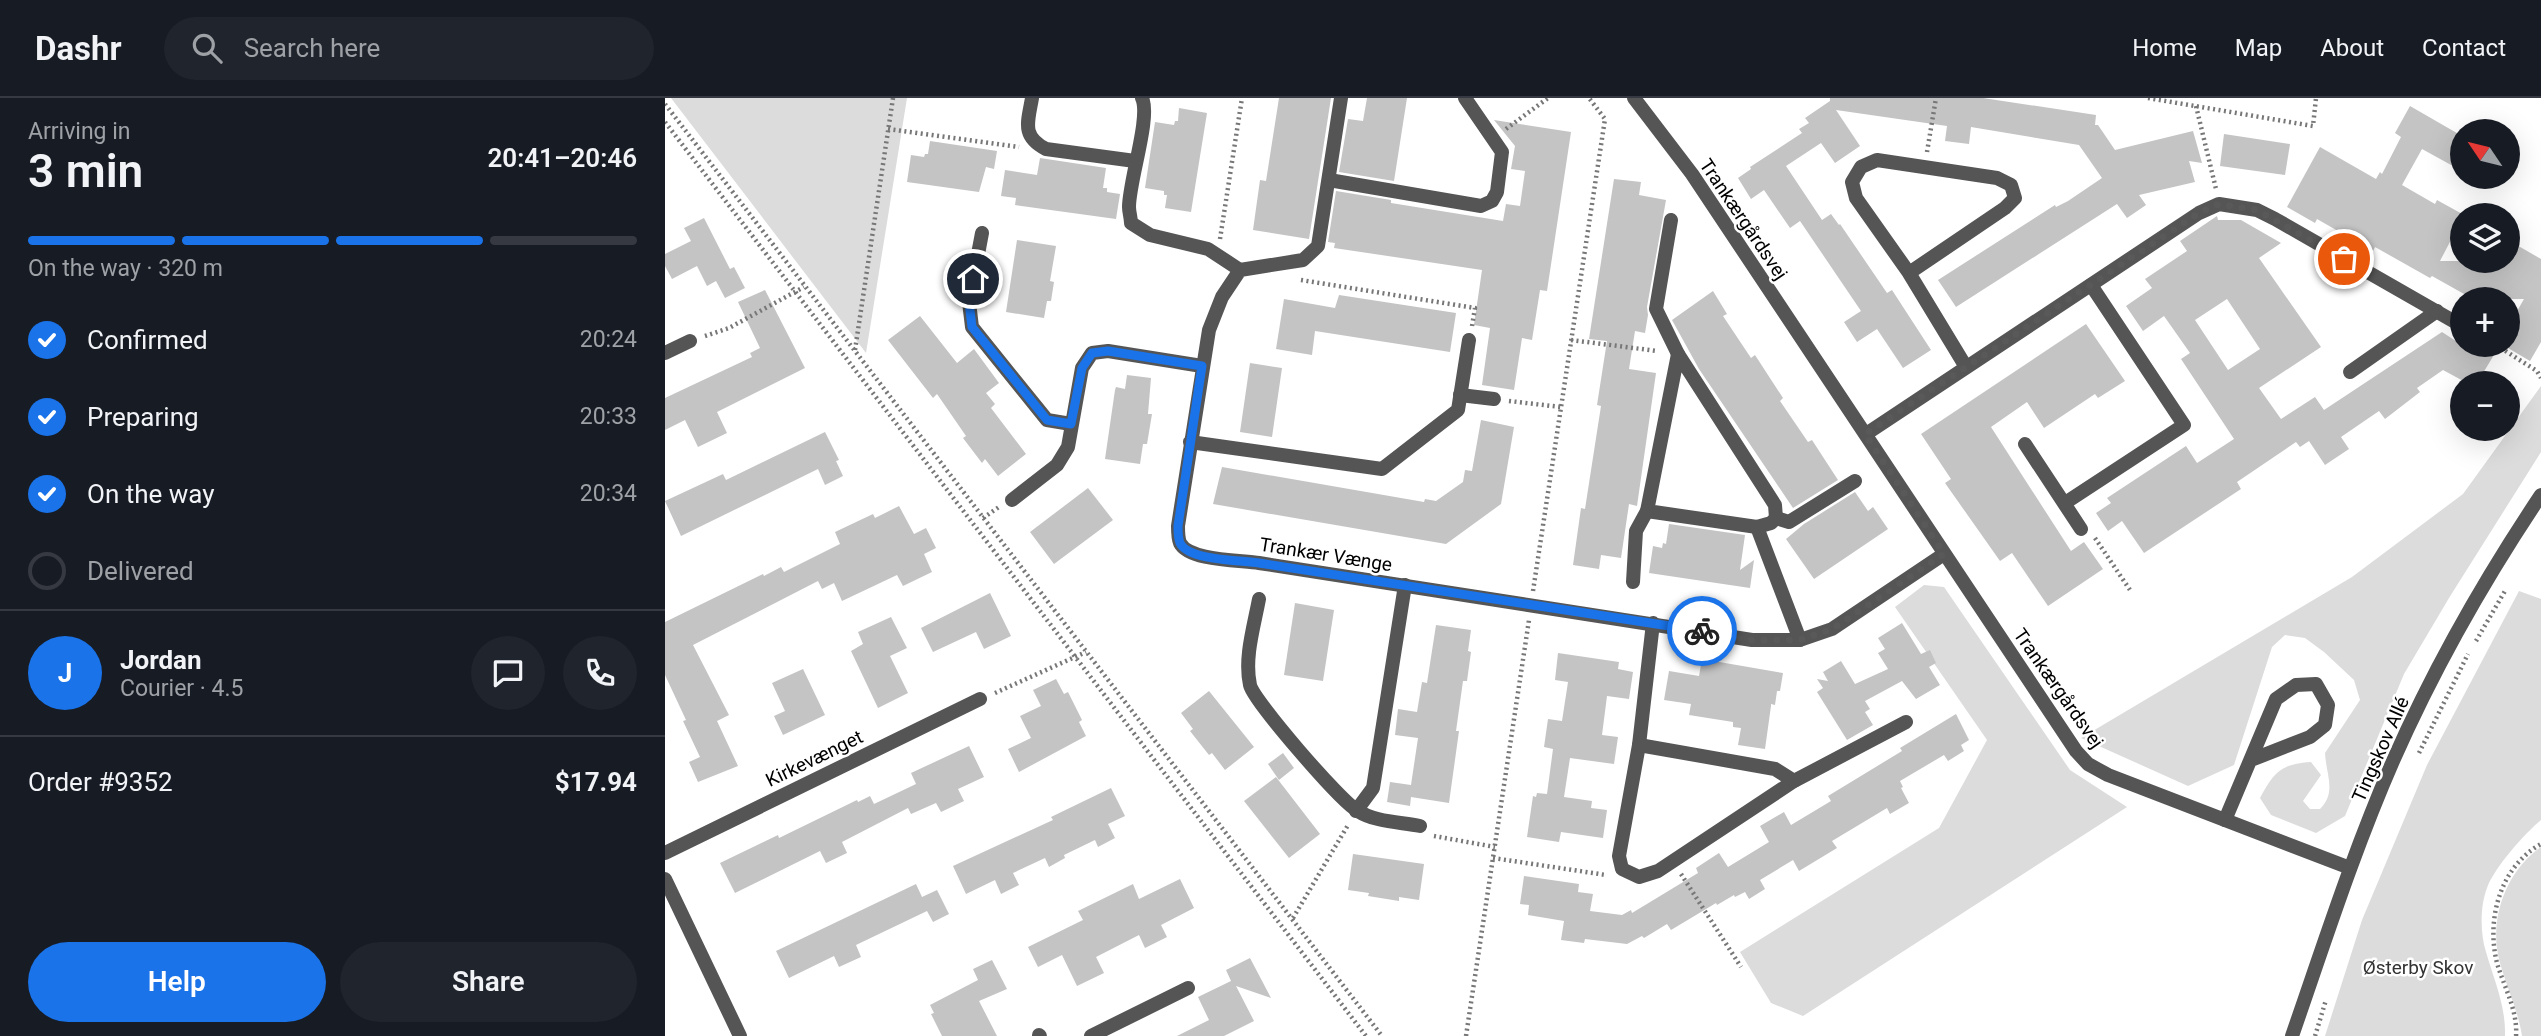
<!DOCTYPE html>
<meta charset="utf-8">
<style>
body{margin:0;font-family:Roboto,sans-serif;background:#20242c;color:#f1f3f6;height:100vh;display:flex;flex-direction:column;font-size:26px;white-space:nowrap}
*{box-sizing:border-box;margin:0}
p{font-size:23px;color:#9ea1a6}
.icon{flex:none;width:38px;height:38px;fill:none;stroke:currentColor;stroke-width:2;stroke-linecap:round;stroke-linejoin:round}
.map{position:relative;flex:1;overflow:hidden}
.sheet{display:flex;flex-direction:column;background:#171b24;width:665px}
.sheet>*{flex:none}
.needle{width:46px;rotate:305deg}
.tools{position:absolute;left:1785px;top:21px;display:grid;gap:14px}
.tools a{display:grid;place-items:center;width:70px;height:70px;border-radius:50%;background:#171b24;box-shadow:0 7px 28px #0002;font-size:35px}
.pin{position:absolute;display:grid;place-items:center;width:60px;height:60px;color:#fff;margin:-30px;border:4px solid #fff;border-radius:50%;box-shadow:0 2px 7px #0007}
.courier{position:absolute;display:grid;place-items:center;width:70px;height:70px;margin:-35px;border:5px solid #1a73e8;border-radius:50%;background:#fff;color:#222;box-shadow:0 2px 9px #0007}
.head em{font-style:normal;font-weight:600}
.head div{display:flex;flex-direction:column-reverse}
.head{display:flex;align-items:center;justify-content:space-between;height:119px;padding:0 28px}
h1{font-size:46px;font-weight:600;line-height:52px}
.bar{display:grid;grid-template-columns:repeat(4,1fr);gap:10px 7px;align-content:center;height:84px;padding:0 28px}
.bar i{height:9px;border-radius:5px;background:#363941}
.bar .selected{background:#1a73e8}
.bar p{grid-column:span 4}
.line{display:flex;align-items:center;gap:18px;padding:0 28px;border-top:2px solid #363941}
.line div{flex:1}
.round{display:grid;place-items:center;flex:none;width:74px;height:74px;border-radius:37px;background:#20242c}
ol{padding:0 28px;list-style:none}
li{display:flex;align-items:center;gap:21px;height:77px}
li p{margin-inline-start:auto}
li .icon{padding:7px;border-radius:50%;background:#1a73e8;color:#fff;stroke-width:4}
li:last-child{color:#9ea1a6}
li i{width:38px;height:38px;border:4px solid #363941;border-radius:50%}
.button{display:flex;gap:14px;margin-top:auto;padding:14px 28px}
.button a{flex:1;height:80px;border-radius:42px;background:#1a73e8;color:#fff;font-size:28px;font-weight:600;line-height:80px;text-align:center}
.button a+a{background:#20242c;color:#f1f3f6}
header{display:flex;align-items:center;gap:42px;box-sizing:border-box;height:98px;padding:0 35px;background:#171b24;border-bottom:2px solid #363941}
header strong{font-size:33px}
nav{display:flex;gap:38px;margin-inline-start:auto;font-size:24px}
.search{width:490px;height:63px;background:#20242c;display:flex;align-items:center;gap:18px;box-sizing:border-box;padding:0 24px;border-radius:38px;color:#9ea1a6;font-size:26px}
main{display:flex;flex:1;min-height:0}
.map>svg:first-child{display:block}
</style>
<header>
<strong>Dashr</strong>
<div class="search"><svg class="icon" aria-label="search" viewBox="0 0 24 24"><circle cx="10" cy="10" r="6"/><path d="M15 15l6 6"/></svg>Search here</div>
<nav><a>Home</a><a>Map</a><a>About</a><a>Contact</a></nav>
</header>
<main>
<section class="sheet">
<div class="head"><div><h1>3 min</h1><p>Arriving in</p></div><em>20:41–20:46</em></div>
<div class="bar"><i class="selected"></i><i class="selected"></i><i class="selected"></i><i></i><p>On the way · 320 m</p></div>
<ol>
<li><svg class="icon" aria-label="check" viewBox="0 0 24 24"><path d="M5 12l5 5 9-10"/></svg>Confirmed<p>20:24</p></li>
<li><svg class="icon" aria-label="check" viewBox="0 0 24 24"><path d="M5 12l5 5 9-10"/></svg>Preparing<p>20:33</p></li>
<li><svg class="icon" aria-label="check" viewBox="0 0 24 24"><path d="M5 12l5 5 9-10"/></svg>On the way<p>20:34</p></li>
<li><i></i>Delivered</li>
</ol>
<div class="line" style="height:126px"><b class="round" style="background:#1a73e8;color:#fff">J</b><div><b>Jordan</b><p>Courier · 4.5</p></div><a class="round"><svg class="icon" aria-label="chat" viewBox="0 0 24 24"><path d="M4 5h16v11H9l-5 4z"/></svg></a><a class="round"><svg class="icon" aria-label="phone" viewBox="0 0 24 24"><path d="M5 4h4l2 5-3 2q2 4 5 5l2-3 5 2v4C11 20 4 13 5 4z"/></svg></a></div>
<div class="line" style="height:91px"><div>Order #9352</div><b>$17.94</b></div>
<div class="button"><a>Help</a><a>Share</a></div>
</section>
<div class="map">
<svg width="1876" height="938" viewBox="0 0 1876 938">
<rect width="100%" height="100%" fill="#fff"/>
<g fill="#dcdcdc">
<path d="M6 0H242L201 255Z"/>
<path d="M1876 288V354L1784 500 1739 576 1680 718 1651 735 1606 717 1595 700C1609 674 1616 666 1646 664L1656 677 1638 703 1645 711H1655C1672 694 1661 677 1660 655L1695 602 1689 582 1659 554 1640 540 1620 537 1607 549 1569 667 1523 688 1416 640 1687 479 1798 396Z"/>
<path d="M1259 487 1279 489 1405 672 1462 709 1138 918 1106 905 1075 854 1274 730 1322 642 1230 509Z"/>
<path d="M1854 493 1876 501V722C1860 735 1829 770 1822 790 1815 808 1815 835 1821 854 1829 882 1841 908 1840 938H1660L1697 822 1762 667Z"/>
<path d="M1876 749V938H1857C1853 912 1842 890 1835 865 1823 823 1840 774 1876 749Z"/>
</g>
<g fill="#c4c4c4" fill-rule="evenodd">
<path d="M614 0H666L644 141 588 132 595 82 601 83Z"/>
<path d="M702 0H742L729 83 674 74 683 21 698 23Z"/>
<path d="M1165 0H1318L1431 17 1430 27H1433L1450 52 1528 33 1537 65 1524 63 1530 84 1474 97 1481 107 1462 120 1452 106 1291 209 1273 182 1390 107 1391 109 1403 103 1437 80 1414 47 1306 29 1304 46 1280 43 1282 28 1171 12 1195 48 1170 65 1156 45 1121 68 1157 122 1166 116 1174 127 1175 126 1222 195 1227 192 1266 252 1238 270 1212 231 1192 244 1179 224 1196 213 1135 123 1125 130 1099 92 1086 101 1073 80 1086 71 1085 69 1137 35 1134 31 1144 25 1140 20 1165 3Z"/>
<path d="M1745 8 1797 38V73L1757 51 1737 87 1770 106 1772 102 1799 117 1775 163H1843V142L1876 161V244L1865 263 1843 250V229L1859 201H1808L1767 178 1765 180 1710 149 1708 153 1652 121 1650 125 1622 109 1655 49 1711 81 1715 74 1717 76 1736 39 1730 35Z"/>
<path d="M514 10 542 15 526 114 500 110 502 97H499V93L480 90 490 24 509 27 510 23H513Z"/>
<path d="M829 22 906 34 882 193 875 192 867 242 857 240 849 292 817 287 825 230 809 227 817 172 669 150 670 145 663 144 671 93 726 102V105L838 123 841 106 855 108 860 73 846 71 850 48Z"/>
<path d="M1559 36 1625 46 1620 77 1555 68Z"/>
<path d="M265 43 332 53 329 71 321 69 314 94 242 84 246 57 259 59 260 56H263Z"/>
<path d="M375 60 441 70 438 90H442V94L455 96 451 121 350 107 351 100 336 98 340 72 372 77Z"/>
<path d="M949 81 976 84 974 97 1001 102 982 209 983 217 980 235 970 233 964 271 991 275 972 408 964 406 956 460 936 457 934 471 908 467 916 410 920 411 936 308 932 307 942 243 924 241Z"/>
<path d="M1552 118 1553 122H1576L1616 145 1594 160 1656 249 1594 290 1616 321 1650 299 1659 312 1777 234 1797 247H1835L1812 285H1802L1778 272 1752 290 1755 294 1720 321 1714 313 1676 339 1684 351 1660 367 1644 343 1635 349 1631 344 1572 384 1576 391 1479 455 1457 423 1443 433 1431 415 1446 405 1442 400 1521 348 1532 365 1569 341 1516 261 1525 255 1499 218 1478 233 1461 208 1487 190 1480 181 1522 153 1515 143ZM1562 201 1595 251 1563 272 1530 222Z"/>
<path d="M39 120 65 171 69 169 80 190 60 200 51 183 42 188 32 168 7 181 0 168V156L26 143 19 130Z"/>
<path d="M352 142 391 148 385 183 389 184 386 203H382L379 220 341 214Z"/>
<path d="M100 192 140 270 52 314 62 335 33 349 20 322 0 332V300L87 259 85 255 95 250 73 204Z"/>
<path d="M1048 193 1062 216 1058 218 1086 260 1090 257 1118 300 1115 303 1143 344 1147 342 1173 382 1128 410 1034 271 1007 222Z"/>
<path d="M674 197 791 215 785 254 650 233 647 257 611 251 619 201 670 210Z"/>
<path d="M255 218 292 265 309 251 334 285 321 295 330 306 326 310 361 356 333 378 320 361 317 365 298 340 301 338 272 296 268 300 223 242Z"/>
<path d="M1421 226 1460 283 1433 300 1430 296 1379 330 1362 304 1326 329 1406 453 1419 444 1438 471 1383 508 1347 455 1335 463 1280 385 1286 381 1256 336Z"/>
<path d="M585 265 617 270 607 339 575 334Z"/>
<path d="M462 277 486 280 483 316H487L482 346H478L475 366 440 361 450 292 451 289 460 291Z"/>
<path d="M816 322 849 329 836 406 781 446 548 406 557 369 759 404 760 401 771 403 798 384 800 372 807 373Z"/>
<path d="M160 334 174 362 171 363 178 378 160 387 153 371 16 438 0 403 58 376 61 382Z"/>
<path d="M423 390 448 422 389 466 365 434Z"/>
<path d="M1190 394 1203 413 1208 409 1223 431 1149 481 1121 441 1139 426Z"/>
<path d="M234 408 249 436 261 430 271 450 259 456 267 474 238 488 232 477 177 503 169 485 157 491 153 483 28 547 64 617 52 623 73 668 33 684 24 664 35 659 18 623 21 622 0 577V524L98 476 99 478 116 469 119 474 175 446 170 434 208 416 210 420Z"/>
<path d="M1004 426 1080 437 1075 472 1089 462 1085 490 984 475 988 448 997 450 998 445 1001 446Z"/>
<path d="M325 495 346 538 319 551 311 534 268 554 256 530Z"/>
<path d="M630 505 669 512 658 583 619 577Z"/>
<path d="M226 519 242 550 225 558 243 595 213 610 186 553 198 546 193 534Z"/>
<path d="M1237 525 1256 556 1265 552 1271 565 1264 569 1275 587 1251 601 1237 583 1200 603 1205 611 1200 614 1208 627 1182 642 1152 594 1158 590 1152 581 1163 583 1158 574 1176 563 1190 586 1223 571 1213 555 1220 551 1213 540Z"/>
<path d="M771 527 806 532 803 553 806 554 802 583H798L791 633H794L784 705 746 699 745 708 722 704 725 684 746 687 753 640 730 637 733 611 752 614 757 584 762 585Z"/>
<path d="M893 555 954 564 953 571 968 574 964 601 942 598 937 637 953 639 949 666 905 660 899 699 927 703 926 710 942 712 938 740 896 734 894 744 862 739 868 698 871 699 872 695 882 696 888 651 879 649 883 621 897 623 903 584 890 582Z"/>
<path d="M1037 561 1118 575 1115 593H1112L1110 607 1106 606V608L1100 651 1073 647 1076 630 1068 629V624L1024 617 1026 606 999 602 1004 573 1034 578Z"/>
<path d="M138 571 160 617 118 637 109 618 120 613 107 585Z"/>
<path d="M391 581 399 596 403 594 417 622 414 624 421 638 354 674 343 651 366 640 355 618 376 608 368 592Z"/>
<path d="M544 593 589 649 560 672 547 655 544 657 525 633 528 631 516 615Z"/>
<path d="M1291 616 1304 642 1296 647 1299 653 1283 663 1279 657 1235 683 1238 689 1236 690 1244 705 1225 716 1222 710 1167 743 1172 750 1134 773 1128 762 1095 782 1100 791 1084 801 1080 794 1070 799 1069 797 1052 807 1051 805 1006 832 1002 826 979 840 977 838 962 846 920 841 919 845 896 842 899 823 863 817 864 807 855 806 859 778 914 786 913 794 928 796 925 813 957 817 966 812 967 815 1033 775 1031 770 1054 755 1063 769 1104 744 1095 728 1119 714 1126 727 1166 703 1163 698 1237 653 1235 650Z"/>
<path d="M304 648 319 679 293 691 299 703 276 714 271 705 246 716 243 710 177 744 182 755 161 765 155 753 70 795 55 765 113 737 114 740 192 702 193 704 205 698 209 706 251 686 246 675Z"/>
<path d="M618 655 629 670 614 682 603 666Z"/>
<path d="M611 679 655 736 624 760 579 703Z"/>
<path d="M446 690 460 718 443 726 450 740 433 749 430 742 399 757 400 760 384 769 380 760 348 775 354 787 336 796 330 782 301 796 288 768 388 722 386 719Z"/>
<path d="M688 756 759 766 754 802 734 799V803L703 798 704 795 683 792Z"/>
<path d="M515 781 529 810 496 827 502 839 480 850 474 837 431 859 439 875 412 888 397 857 373 869 363 849 418 822 413 813 468 786 474 801Z"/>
<path d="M251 786 257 799 272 792 284 816 268 824 262 813 191 847 196 859 174 869 169 858 124 880 111 853Z"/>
<path d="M585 860 606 900 571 888 589 923 559 938H512L544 922 533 899 566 883 561 872Z"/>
<path d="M327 862 342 891 314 903 332 938H277L266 916 269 915 265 907 313 882 308 871Z"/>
</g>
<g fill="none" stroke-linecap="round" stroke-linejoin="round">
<g stroke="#777" stroke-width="4.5" stroke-dasharray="2 3.5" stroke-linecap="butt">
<path d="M1483 0 1648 28 1651 0"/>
<path d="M0 6 717 938"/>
<path d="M1531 8 1551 91"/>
<path d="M0 24 701 938"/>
<path d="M223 31 354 49"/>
<path d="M841 31 883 0"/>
<path d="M1262 54 1271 0"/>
<path d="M555 141 577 0"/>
<path d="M636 182 810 210 807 228"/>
<path d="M40 238 64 230 139 189"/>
<path d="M906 242 992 253"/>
<path d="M1831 247 1872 273 1876 280"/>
<path d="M190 252 228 0"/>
<path d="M844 303 896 309"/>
<path d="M318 420 334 409"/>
<path d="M1430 440 1465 492"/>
<path d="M868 493 940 21 924 0"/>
<path d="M1811 543 1840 493"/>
<path d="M330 595 421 554"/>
<path d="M1754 655 1803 556"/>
<path d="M769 738 830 749"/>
<path d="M828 760 941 777"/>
<path d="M1016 776 1076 869"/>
<path d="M628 820 683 727"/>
<path d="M801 938 864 522"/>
<path d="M1650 938 1661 902"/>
<path d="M1851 938C1853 913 1839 889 1832 865 1821 821 1835 769 1876 746"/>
</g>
<g stroke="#555" stroke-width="14">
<path d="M1560 722 1611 601 1631 587 1651 586 1663 607 1660 627 1645 639 1586 662"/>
<path d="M426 938 523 890"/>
</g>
<g stroke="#555" stroke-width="14">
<path d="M367 0C363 24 356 38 381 51L470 63"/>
<path d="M477 0C486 19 464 83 464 109 464 114 466 120 466 125L485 137 543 151 575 172"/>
<path d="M676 0 653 148 638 162 575 172 557 199 544 232 513 428C513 433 513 440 515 445 524 463 576 462 594 465L1087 542H1135L1167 531 1279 456"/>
<path d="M969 0 1027 76 1411 653 1423 666 1443 677 1685 770"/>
<path d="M664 82 816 108 827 103 832 94 837 54 800 0"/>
<path d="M1006 122 991 211 1013 256"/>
<path d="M317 135 304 204 307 229 382 322 406 326"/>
<path d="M1244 175 1340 110 1350 100 1346 87 1332 80 1212 62 1196 69 1187 84 1191 100 1244 175 1301 269"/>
<path d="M0 255 25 243"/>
<path d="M1013 256 1110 407 1111 420 1106 425 1092 429 982 413Z"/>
<path d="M1685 274 1772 213"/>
<path d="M795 297 829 301"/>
<path d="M1201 336 1534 115 1554 106 1592 112 1610 121 1797 228"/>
<path d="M525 344 717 371 793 312 804 242"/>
<path d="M1360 346 1416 431"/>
<path d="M347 402 392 367 403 349 417 270 427 255 443 253 537 268"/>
<path d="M1400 405 1519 327 1426 187"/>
<path d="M1111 420 1124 424 1190 383"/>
<path d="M1092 429 1135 542"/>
<path d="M968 484 971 433 982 413"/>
<path d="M594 501C589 528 579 560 585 587 588 602 676 704 693 713 710 724 735 724 755 728"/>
<path d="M988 525 974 647 954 758 957 771 974 779 993 773 1129 683 1241 624"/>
<path d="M974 647 1110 671 1129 683"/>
<path d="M691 713 708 690 740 487"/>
<path d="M0 755 315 601"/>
<path d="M0 781 75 938"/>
<path d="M374 937 375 938"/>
</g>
<path stroke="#555" stroke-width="14" d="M1627 938C1659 846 1689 752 1728 663 1769 570 1819 482 1876 397"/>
</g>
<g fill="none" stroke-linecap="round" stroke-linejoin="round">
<path stroke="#595959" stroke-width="7" stroke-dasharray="0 12.6" d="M1037 533 1087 542H1135L1167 531 1279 456 1200 336 1534 115 1554 106 1592 112 1679 161"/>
<path stroke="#1a73e8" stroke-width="9" d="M308 181 304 204 307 229 382 322 406 326 417 270 427 255 443 253 537 268 513 428C513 433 513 440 515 445 524 463 576 462 594 465L1037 533"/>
</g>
<g text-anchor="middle" stroke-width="5" stroke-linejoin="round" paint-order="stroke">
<g font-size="19" fill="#000" stroke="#fff">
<text transform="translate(1079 121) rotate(56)" y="7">Trankærgårdsvej</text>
<text transform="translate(661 456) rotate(9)" y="7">Trankær Vænge</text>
<text transform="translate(1394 590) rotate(55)" y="7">Trankærgårdsvej</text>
<text transform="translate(1715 651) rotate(-66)" y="7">Tingskov Allé</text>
<text transform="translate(149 660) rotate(-26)" y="7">Kirkevænget</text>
</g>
<g font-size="19" fill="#333" stroke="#fff">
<text x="1753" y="876">Østerby Skov</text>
</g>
</g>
</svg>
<div class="tools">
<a><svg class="needle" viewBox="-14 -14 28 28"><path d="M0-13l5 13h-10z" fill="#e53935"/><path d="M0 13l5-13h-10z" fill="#9ea1a6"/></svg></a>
<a><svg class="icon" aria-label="layers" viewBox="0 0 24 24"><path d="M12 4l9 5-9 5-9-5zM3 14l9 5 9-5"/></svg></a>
<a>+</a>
<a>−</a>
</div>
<div class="pin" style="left:1679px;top:161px;background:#ea580c"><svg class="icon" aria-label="bag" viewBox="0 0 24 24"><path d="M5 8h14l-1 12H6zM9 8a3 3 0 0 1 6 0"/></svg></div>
<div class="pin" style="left:308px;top:181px;background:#1f2937"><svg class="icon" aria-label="home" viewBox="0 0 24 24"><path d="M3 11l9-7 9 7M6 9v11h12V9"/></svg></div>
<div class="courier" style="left:1037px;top:533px"><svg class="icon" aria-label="bike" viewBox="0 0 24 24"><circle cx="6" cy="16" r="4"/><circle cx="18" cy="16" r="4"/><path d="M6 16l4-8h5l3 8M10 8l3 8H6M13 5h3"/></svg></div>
</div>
</main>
